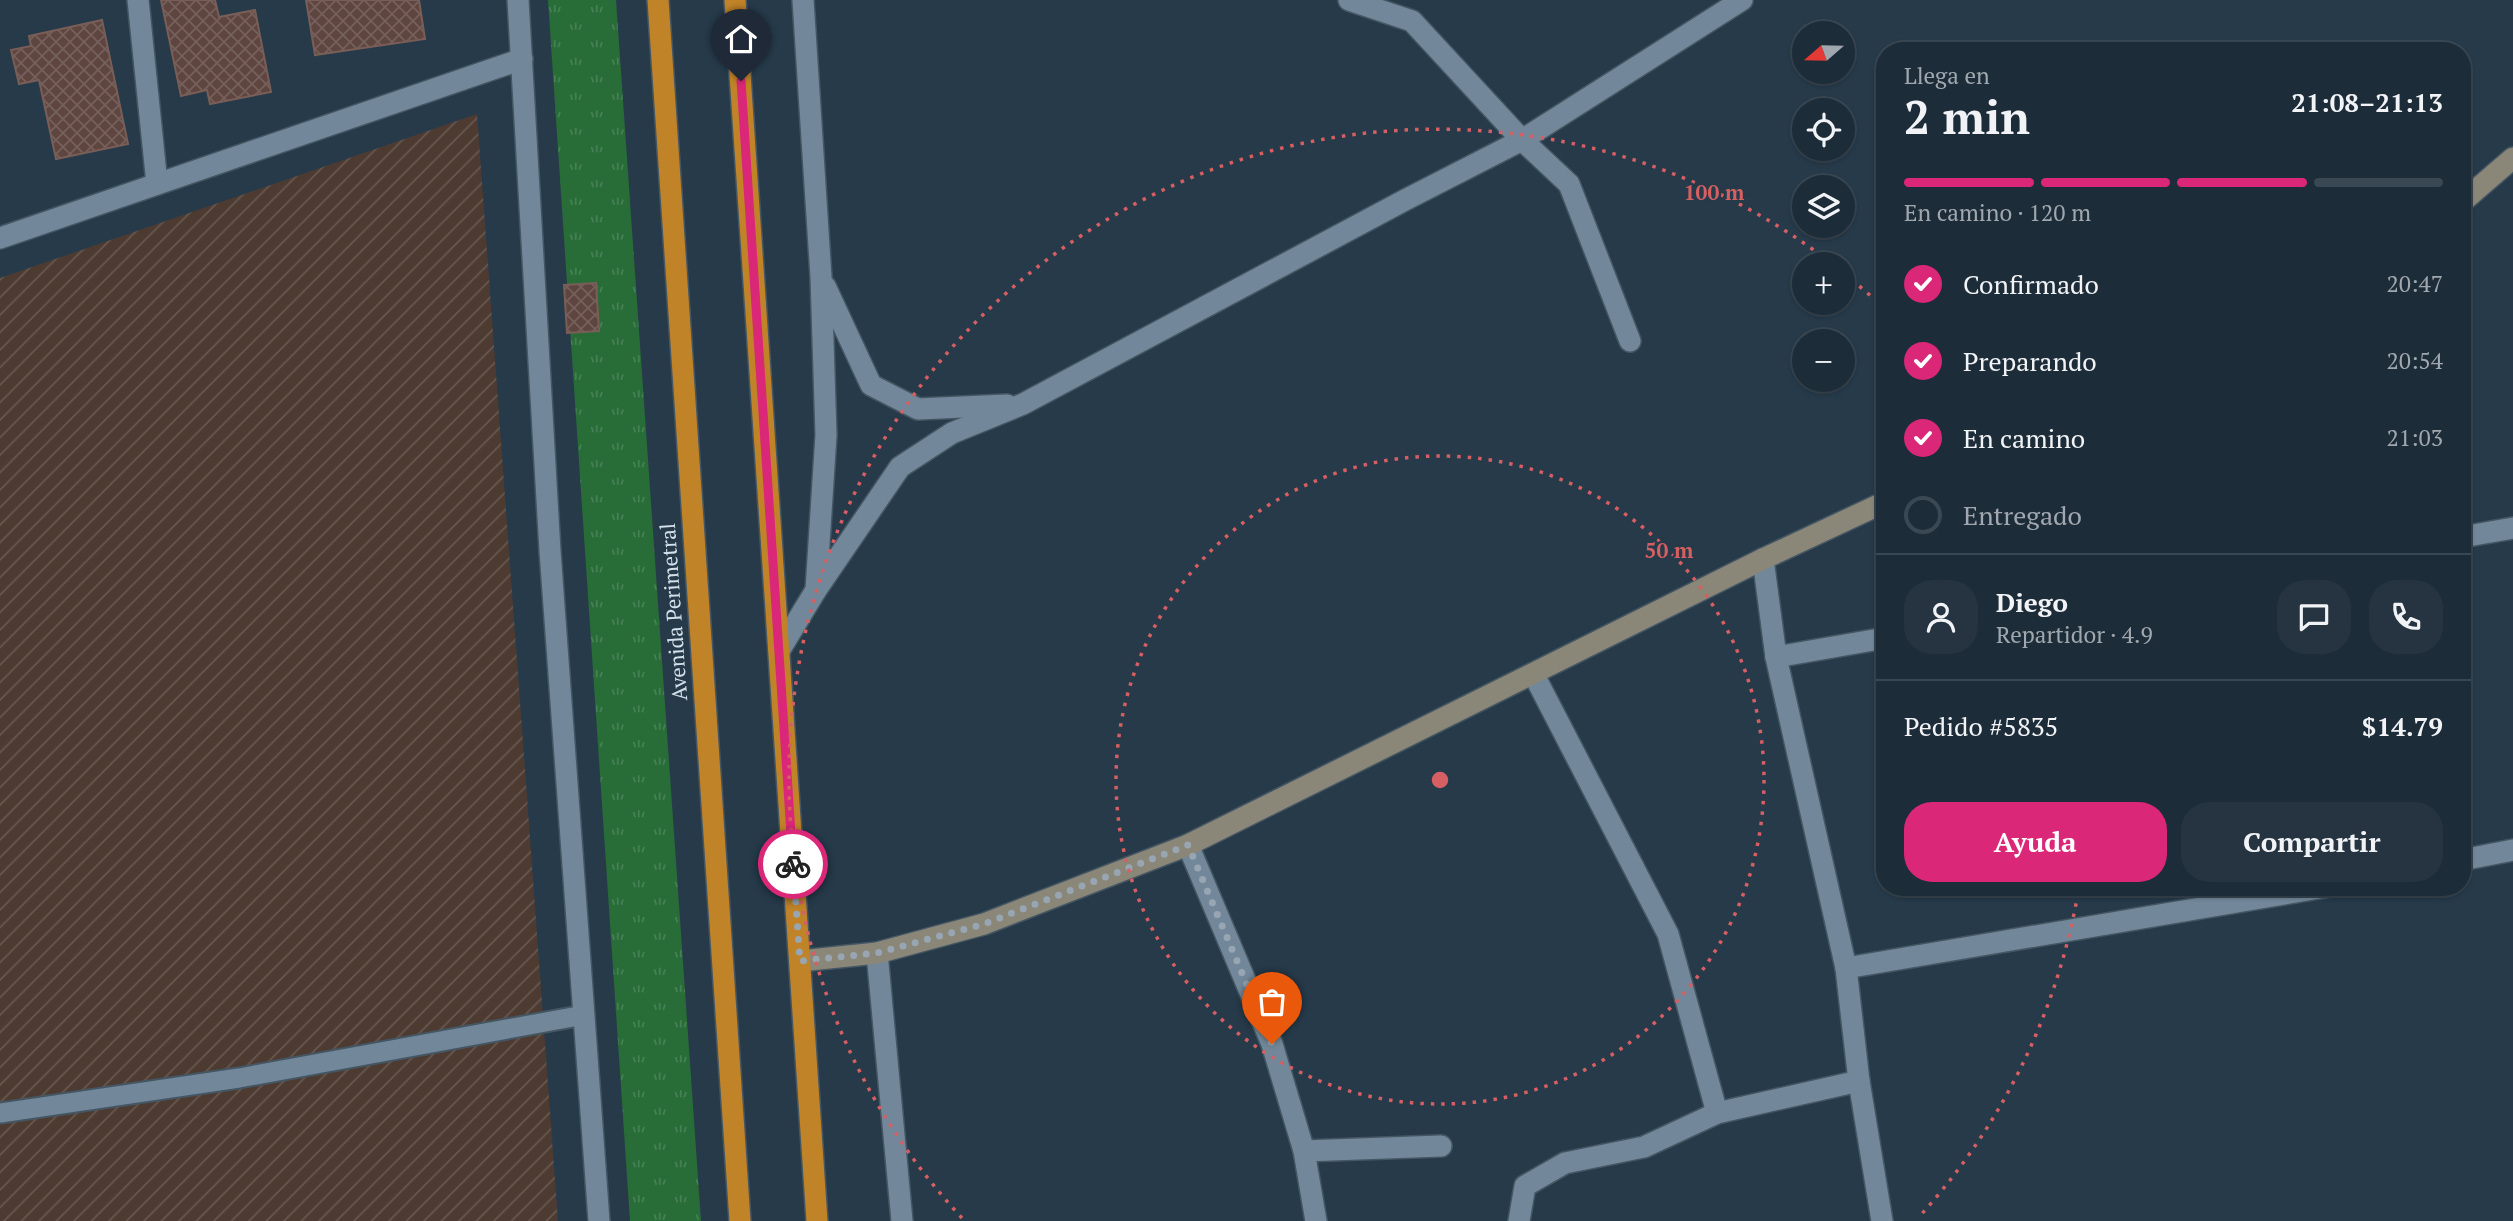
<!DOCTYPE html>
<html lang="es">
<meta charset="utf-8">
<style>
body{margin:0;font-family:"PT Serif",serif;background:#253440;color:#f1f3f6;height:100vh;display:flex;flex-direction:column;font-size:26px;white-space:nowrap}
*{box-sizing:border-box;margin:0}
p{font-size:23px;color:#a0a7ae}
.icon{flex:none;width:38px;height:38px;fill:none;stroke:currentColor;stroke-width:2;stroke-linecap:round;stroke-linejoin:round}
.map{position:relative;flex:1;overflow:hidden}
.sheet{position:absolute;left:1876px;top:42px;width:595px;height:854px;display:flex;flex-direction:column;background:#1c2c38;border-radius:28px;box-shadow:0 2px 5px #0004,0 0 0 2px #3a4853}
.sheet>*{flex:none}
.needle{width:46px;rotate:250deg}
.fabs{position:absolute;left:1792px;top:21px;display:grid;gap:14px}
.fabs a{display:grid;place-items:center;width:63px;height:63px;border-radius:50%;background:#1c2c38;box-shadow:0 2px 5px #0004,0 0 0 2px #3a4853;font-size:35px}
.pin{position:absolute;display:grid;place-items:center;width:60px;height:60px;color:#fff;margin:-72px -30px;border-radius:50% 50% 50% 0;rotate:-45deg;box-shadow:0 0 7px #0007}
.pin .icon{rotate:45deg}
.courier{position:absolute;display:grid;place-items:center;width:70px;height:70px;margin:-35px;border:5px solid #db2777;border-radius:50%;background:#fff;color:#222;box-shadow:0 2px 9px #0007}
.overview em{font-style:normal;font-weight:800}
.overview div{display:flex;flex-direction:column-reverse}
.overview{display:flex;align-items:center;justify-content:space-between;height:119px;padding:0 28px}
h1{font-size:46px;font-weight:800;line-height:52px}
.bar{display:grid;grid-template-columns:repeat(4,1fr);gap:10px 7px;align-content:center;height:84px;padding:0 28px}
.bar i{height:9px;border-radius:5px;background:#3a4853}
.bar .active{background:#db2777}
.bar p{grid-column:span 4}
.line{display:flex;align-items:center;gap:18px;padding:0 28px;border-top:2px solid #3a4853}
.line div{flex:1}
.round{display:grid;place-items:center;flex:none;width:74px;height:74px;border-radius:28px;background:#253440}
ol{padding:0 28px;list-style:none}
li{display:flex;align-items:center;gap:21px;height:77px}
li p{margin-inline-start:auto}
li .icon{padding:7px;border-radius:50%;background:#db2777;color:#fff;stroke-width:4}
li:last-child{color:#a0a7ae}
li i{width:38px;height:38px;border:4px solid #3a4853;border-radius:50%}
.primary-button{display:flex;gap:14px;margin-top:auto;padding:14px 28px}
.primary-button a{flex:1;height:80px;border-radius:28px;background:#db2777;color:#fff;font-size:28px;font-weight:800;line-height:80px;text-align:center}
.primary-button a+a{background:#253440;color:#f1f3f6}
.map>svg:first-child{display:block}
</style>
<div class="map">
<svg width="2513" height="1221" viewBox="0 0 2513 1221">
<defs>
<pattern id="industrial-furrows" width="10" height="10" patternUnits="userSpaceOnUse" patternTransform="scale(1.75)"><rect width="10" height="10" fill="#4d3b32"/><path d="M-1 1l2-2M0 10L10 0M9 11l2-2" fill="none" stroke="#665750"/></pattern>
<pattern id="grass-tufts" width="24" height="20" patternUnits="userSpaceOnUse" patternTransform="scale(1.75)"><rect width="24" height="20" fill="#286c38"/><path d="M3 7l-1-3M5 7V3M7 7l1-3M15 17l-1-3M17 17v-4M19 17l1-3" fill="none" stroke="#468155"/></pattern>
<pattern id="building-cross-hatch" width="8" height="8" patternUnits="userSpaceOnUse" patternTransform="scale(1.75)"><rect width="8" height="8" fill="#5f453f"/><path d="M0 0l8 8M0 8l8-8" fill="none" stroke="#75605b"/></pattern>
</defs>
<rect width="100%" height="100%" fill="#263a4a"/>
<path fill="url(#industrial-furrows)" d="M477 114 558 1221H0V278Z"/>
<path fill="url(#grass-tufts)" d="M548 0H616L701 1221H630Z"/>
<g fill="url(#building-cross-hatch)" stroke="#795e57" stroke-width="2">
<path d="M161 0H215L219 17 255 10 271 92 210 104 207 90 181 96Z"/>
<path d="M306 0H419L425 39 315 55Z"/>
<path d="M102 20 128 144 56 159 39 80 19 84 11 50 31 46 29 36Z"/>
<path d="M596 283 599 331 567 333 564 285Z"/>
</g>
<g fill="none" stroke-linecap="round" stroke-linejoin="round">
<g stroke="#455663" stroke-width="23">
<path id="lane" d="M0 1113 239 1078 584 1015"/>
</g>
<g stroke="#455663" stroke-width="24">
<g id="street">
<path d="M138 0 157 184"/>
<path d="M518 0 550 551 599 1221"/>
<path d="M1349 0 1412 21 1522 140 1569 184 1630 341"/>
<path d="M0 238 522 59"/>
<path d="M825 286 871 385 918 409 1007 405"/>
<path d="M2462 537 2513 528"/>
<path d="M1763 559 1776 657 1846 968 1859 1081 1882 1221"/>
<path d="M816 590 900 467 952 433 1023 404 1405 200 1522 140 1742 0"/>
<path d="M779 651 816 590 826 435 821 277 803 0"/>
<path d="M1776 657 1885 638"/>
<path d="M1534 675 1668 934 1717 1113"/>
<path d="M1188 845 1272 1044 1304 1151 1316 1221"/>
<path d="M2462 860 2513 850"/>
<path d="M877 953 902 1221"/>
<path d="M1846 968 2325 887"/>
<path d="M1304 1151 1441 1146"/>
<path d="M1519 1221 1525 1186 1565 1163 1644 1147 1717 1113 1859 1081"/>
</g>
</g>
<g stroke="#455663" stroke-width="24">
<g id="secondary">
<path d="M2462 202 2513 158"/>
<path d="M800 961 877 953 984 924 1188 845 1763 559 1885 502"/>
</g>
</g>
<g stroke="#455663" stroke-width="24">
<g id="highway">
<path d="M658 0 740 1221"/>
<path d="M735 0 817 1221"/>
</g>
</g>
<use href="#lane" stroke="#72889a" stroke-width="19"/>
<use href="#street" stroke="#72889a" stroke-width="21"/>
<use href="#secondary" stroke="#8a8678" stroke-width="21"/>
<use href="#highway" stroke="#c18328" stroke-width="21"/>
</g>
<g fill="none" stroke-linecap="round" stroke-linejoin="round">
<path stroke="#97a6b2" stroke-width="7" stroke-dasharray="0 12.6" d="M793 864 800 961 877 953 984 924 1188 845 1272 1044"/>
<path stroke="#db2777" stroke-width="9" d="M741 81 793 864"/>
</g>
<g fill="none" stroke="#d55f62" stroke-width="3.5" stroke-dasharray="3.5 7">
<circle cx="1440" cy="780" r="324"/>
<path d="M2078 893A648 648 0 0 1 1918 1218M962 1218A648 648 0 0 1 1830 262M1843 273A648 648 0 0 1 1882 306"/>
</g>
<g text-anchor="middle" stroke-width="5" stroke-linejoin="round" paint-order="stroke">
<g font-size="21" fill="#d4e0ea" stroke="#263a4a">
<text transform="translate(674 612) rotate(-94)" y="7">Avenida Perimetral</text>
</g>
</g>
<circle cx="1440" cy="780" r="10" fill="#d55f62" stroke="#263a4a" stroke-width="3.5"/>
<g font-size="21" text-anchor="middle" font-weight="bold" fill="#d55f62" stroke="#263a4a" stroke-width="5" stroke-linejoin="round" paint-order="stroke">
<text x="1714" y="200">100 m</text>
<text x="1669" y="558">50 m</text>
</g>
</svg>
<div class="fabs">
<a><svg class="needle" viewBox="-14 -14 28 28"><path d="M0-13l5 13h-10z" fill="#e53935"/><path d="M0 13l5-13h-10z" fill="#a0a7ae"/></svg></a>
<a><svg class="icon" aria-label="locate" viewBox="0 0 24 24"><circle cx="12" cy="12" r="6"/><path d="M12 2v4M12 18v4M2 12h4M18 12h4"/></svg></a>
<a><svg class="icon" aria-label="layers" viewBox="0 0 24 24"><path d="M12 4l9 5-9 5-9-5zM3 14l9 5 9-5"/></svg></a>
<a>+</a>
<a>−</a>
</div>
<div class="pin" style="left:1272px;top:1044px;background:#ea580c"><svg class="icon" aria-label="bag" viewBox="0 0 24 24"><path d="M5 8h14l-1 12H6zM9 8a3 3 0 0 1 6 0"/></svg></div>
<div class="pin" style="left:741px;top:81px;background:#1f2937"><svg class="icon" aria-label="home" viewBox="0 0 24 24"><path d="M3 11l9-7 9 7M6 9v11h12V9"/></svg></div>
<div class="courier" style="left:793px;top:864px"><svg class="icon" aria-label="bike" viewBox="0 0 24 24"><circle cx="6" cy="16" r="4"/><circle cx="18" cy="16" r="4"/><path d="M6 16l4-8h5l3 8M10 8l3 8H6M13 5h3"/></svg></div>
<section class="sheet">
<div class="overview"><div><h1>2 min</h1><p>Llega en</p></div><em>21:08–21:13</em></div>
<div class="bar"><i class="active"></i><i class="active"></i><i class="active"></i><i></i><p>En camino · 120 m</p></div>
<ol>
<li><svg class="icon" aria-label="check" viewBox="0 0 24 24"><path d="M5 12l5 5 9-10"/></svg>Confirmado<p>20:47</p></li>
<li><svg class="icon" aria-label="check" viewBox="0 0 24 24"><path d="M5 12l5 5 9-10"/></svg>Preparando<p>20:54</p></li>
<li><svg class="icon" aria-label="check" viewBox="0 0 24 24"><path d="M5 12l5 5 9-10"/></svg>En camino<p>21:03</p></li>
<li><i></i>Entregado</li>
</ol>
<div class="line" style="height:126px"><a class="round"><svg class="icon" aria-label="person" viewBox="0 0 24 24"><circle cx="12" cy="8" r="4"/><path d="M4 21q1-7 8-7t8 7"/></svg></a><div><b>Diego</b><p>Repartidor · 4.9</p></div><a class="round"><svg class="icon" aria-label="chat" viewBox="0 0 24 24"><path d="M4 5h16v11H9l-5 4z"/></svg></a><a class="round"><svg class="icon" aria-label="phone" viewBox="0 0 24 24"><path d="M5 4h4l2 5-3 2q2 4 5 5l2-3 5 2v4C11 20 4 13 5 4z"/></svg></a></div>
<div class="line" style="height:91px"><div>Pedido #5835</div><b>$14.79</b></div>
<div class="primary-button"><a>Ayuda</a><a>Compartir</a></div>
</section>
</div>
